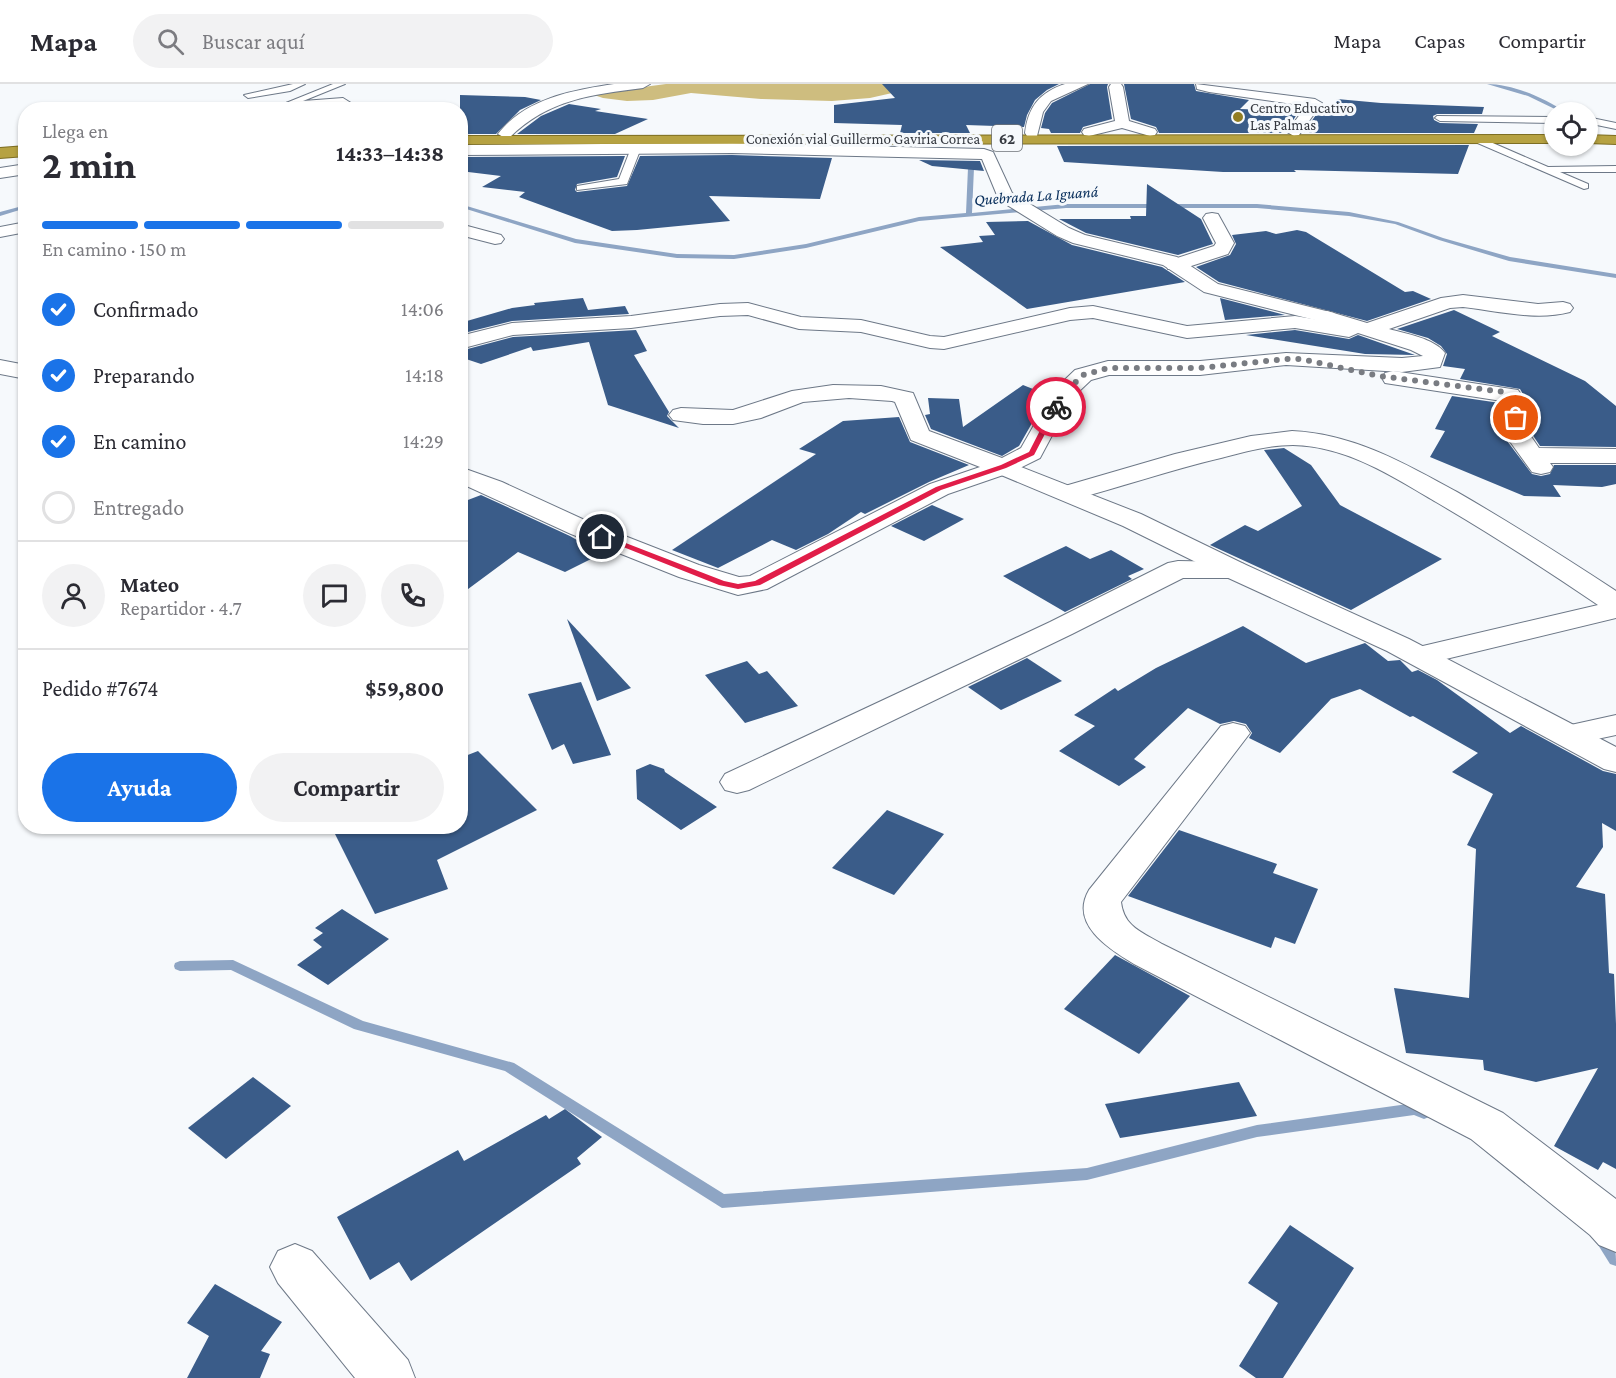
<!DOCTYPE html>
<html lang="es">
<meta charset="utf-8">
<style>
body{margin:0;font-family:"Crimson Pro",serif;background:#f2f2f3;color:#2b2b33;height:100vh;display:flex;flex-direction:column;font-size:22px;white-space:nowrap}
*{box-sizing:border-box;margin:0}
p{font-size:20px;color:#7c7c81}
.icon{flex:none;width:33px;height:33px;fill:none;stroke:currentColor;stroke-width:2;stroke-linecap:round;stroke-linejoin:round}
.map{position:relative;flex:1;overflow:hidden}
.side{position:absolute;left:18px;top:18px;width:450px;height:732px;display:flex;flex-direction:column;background:#fff;border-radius:24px;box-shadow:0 2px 4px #0004}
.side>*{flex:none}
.controls{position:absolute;left:1544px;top:18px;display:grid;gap:12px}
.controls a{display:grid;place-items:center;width:54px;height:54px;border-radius:50%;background:#fff;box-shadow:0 2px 4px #0004;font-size:30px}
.pin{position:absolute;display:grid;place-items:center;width:51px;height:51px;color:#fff;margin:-26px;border:3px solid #fff;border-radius:50%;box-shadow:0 2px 6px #0007}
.courier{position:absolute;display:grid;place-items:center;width:60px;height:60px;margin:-30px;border:4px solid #e11d48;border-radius:50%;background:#fff;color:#222;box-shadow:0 2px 8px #0007}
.overview em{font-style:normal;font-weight:700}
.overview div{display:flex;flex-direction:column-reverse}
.overview{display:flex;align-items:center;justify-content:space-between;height:102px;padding:0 24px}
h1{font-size:39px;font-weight:700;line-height:45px}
.bar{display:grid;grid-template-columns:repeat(4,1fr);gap:9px 6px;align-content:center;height:72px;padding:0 24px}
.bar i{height:8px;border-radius:4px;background:#e1e1e2}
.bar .current{background:#1a73e8}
.bar p{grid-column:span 4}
.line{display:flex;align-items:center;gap:15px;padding:0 24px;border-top:2px solid #e1e1e2}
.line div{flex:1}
.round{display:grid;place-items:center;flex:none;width:63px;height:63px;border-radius:32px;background:#f2f2f3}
ol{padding:0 24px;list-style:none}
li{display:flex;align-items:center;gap:18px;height:66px}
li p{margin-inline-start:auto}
li .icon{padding:6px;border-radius:50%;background:#1a73e8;color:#fff;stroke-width:4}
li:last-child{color:#7c7c81}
li i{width:33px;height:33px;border:3px solid #e1e1e2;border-radius:50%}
.primary-button{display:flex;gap:12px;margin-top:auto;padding:12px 24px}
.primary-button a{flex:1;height:69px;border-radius:36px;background:#1a73e8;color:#fff;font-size:24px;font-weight:700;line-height:69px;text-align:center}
.primary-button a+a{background:#f2f2f3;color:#2b2b33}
header{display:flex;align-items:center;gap:36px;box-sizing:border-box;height:84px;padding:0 30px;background:#fff;border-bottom:2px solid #e1e1e2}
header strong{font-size:28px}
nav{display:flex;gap:33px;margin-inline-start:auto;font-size:21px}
.search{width:420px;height:54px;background:#f2f2f3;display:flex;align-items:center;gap:15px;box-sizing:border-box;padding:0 21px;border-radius:33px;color:#7c7c81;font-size:22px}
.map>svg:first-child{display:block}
</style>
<header>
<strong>Mapa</strong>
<div class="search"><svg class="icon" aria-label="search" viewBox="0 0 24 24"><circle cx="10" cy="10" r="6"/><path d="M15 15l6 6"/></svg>Buscar aquí</div>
<nav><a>Mapa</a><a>Capas</a><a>Compartir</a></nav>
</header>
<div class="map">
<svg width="1616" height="1294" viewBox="0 0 1616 1294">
<rect width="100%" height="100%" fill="#f6f9fc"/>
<path fill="#cebd7f" d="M666 0H932L870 14 832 17 761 15 691 9 653 16 627 17 603 14 591 10Z"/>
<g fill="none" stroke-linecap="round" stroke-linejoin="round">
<g fill="#8ea5c4" fill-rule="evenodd">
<path d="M1487 0C1512 0 1545 14 1565 28H1561L1528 12Z"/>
<path d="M971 82 974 84 972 129 1066 120H1257L1349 128 1398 138 1443 154 1510 173 1616 190V194L1509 177 1439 156 1395 140 1349 132 1257 124H1066L919 137 806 164 734 175 677 174 575 159 460 123V120L576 155 677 170 734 171 806 160 919 133 966 129 968 84Z"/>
<path d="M26 121V124L0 132V128Z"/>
<path d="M233 876 363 937 514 979 724 1110 1087 1084 1257 1041 1415 1019 1429 1025 1431 1029 1429 1033 1424 1035 1414 1031 1257 1053 1087 1096 722 1124 505 987 354 945 231 886 180 887 175 885 174 882 175 879 180 877Z"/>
<path d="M1603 1149C1616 1154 1616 1169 1616 1182L1610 1180 1595 1156 1598 1151Z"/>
</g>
</g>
<g fill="#3a5c89">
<path d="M882 0H1059L1047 6 1035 16 1027 31 1024 43 966 41 970 49H900L902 41 834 39V21L895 14Z"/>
<path d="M1090 0H1108L1107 3 1112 35 1083 43 1080 49H1051L1049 45 1041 44 1045 29 1052 19Z"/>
<path d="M1124 0H1194L1196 7 1249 16 1240 25 1299 27 1285 49H1159L1156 43 1131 35Z"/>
<path d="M460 11 525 13 541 16 520 26 496 50H460Z"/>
<path d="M1337 15 1381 19 1484 23 1482 30H1437L1433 32 1434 36 1440 39 1478 40 1474 49H1303L1318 28 1334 29Z"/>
<path d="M569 20 601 25 595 27 648 35 615 50H517L541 32Z"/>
<path d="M1469 61 1458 90 1294 86 1296 88H1223L1064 78 1057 62Z"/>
<path d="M732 71 832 74 820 115 709 112 730 137 637 146 612 147 519 113 525 108 482 103 501 92 460 87V73L625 72 617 93 577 100 575 106 577 108 627 102 640 72Z"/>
<path d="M919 76 980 77 984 87 932 82Z"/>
<path d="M1147 100 1201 135 1213 160 1178 171 1086 149 1059 135H1131L1130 132H1146Z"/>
<path d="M1028 137 1072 161 1162 183 1185 198 1027 225 940 163 983 158 979 152 995 151 986 138Z"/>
<path d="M1297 146 1306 148 1405 208 1413 207 1431 215 1367 237 1219 198 1196 183 1230 171 1236 160 1232 151 1266 147 1276 150Z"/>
<path d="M583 214 588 226 625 222 629 230 512 237 460 250V239L512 224 535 221 534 219Z"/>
<path d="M1220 214 1285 231 1225 236Z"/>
<path d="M1454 226 1500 248 1492 252 1585 297 1616 322V363L1540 362 1532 350 1527 317 1520 305 1460 295 1465 285 1443 282 1447 270 1441 262 1428 254 1397 245Z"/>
<path d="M636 246 647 267 634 271 669 328 667 332 679 344 608 321 589 258 533 267 531 263 481 280 460 273V267L513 253Z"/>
<path d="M1295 246 1349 255 1358 251 1415 271 1365 270 1246 251Z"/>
<path d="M1023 301 1048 311 1019 362 1002 372 931 345 925 331 930 330 928 314 959 315 963 343Z"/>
<path d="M1452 312 1500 319 1504 353 1532 390 1541 392 1550 390 1554 381H1616V400L1602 403 1553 401 1561 413 1524 412 1430 373 1445 347 1435 345Z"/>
<path d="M899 333 910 358 969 381 929 398 865 430 861 428 828 450 796 466 772 456 718 484 672 466 816 370 799 365 843 337Z"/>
<path d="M1284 364 1311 381 1340 421 1442 475 1351 526 1210 461 1245 441 1258 447 1302 422 1264 366Z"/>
<path d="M481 411 570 452 601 470 565 488 518 468 460 511V419Z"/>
<path d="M932 421 964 435 924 457 891 442Z"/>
<path d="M1066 462 1090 475 1111 466 1144 485 1128 492 1132 495 1065 528 1003 492Z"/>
<path d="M567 535 631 604 597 617Z"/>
<path d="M1243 542 1306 579 1365 559 1388 577 1400 576 1412 588 1418 586 1437 596 1510 649 1521 642 1603 687 1616 690V747L1602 739 1603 763 1576 803 1605 810 1609 889 1614 890 1616 940V1085L1603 1078 1598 1086 1554 1062 1598 984 1536 998 1484 986 1483 976 1406 969 1394 904 1469 914 1476 765 1467 761 1493 710 1452 688 1478 669 1413 632 1410 633 1360 605 1331 615 1280 669 1249 654 1252 649 1246 640 1234 637 1220 640 1188 624 1134 675 1146 683 1119 702 1059 667 1095 642 1074 631 1115 604 1118 607 1156 584Z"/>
<path d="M1027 574 1062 597 1001 626 968 603Z"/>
<path d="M747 577 759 590 767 587 798 622 745 639 705 591Z"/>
<path d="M581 598 611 671 573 680 564 660 552 666 528 610Z"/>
<path d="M478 667 537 726 437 776 448 805 375 830 331 742H460V674Z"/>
<path d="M650 680 664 685 665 688 717 723 681 746 637 715 636 686Z"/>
<path d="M887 726 944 750 894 811 832 784Z"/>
<path d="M1179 746 1277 780 1273 789 1318 805 1295 860 1275 853 1271 864 1128 812Z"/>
<path d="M342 825 389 855 328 901 297 881 322 863 313 856 323 849 315 844Z"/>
<path d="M1115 871 1190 912 1139 970 1064 925Z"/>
<path d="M253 993 291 1022 226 1075 188 1044Z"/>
<path d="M1239 998 1257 1032 1120 1054 1105 1020Z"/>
<path d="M565 1025 602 1053 577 1074 581 1080 411 1197 399 1178 370 1196 337 1133 458 1066 464 1077 546 1031 549 1035Z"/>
<path d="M1290 1141 1354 1184 1283 1294H1256L1239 1282 1278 1219 1248 1199Z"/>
<path d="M215 1200 282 1238 261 1267 270 1270 260 1294H187L209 1252 187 1239Z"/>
</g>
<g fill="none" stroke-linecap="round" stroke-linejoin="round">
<g stroke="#6d7887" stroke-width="2">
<g id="service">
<path d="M293 0H305L290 7 248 14 244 11Z"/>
<path d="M333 0H345L303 17 343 14 362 26H351L341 20 285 24 281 21Z"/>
<path d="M1437 32 1554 33V39L1440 37 1435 34Z"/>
<path d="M1587 33 1616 39V45L1587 39Z"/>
<path d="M1473 53H1479L1548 83 1616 82V88H1560L1588 100V104L1584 105 1473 57Z"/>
<path d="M636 61 641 64 627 100 577 106V102L619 95 631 64Z"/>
</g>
</g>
<g stroke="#6d7887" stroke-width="2">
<g id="minor">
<path d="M1065 0H1088L1051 17 1043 28 1037 52H1027L1025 49C1028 23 1040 8 1065 0Z"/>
<path d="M1111 0H1121L1123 3 1129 37 1155 45 1157 48 1155 51 1150 52 1122 44 1089 52 1084 51 1082 48 1084 45 1115 37 1109 3Z"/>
<path d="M732 59 984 65 993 68 1012 109 1069 144 1085 151 1177 173 1218 200 1334 229 1337 233 1334 237 1327 239 1204 208 1163 181 1073 159 1057 152 999 116 982 75 732 69 460 71V61Z"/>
<path d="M26 80V90L0 94V84Z"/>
<path d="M1003 376 1141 430 1244 480 1409 555 1616 663V688L1604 685 1387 567 1224 492 1123 442 994 388 991 383 994 378Z"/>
</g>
</g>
<g stroke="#6d7887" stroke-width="2">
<g id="tertiary">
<path d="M614 0H650L643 4C591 11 549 15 510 53L505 54 498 50C524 15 573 6 614 0Z"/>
<path d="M1196 0 1315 15 1322 19 1299 51 1294 52 1287 48 1306 22 1209 8 1197 5Z"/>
<path d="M1212 129 1218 130 1234 159 1228 170 1182 185H1168L1166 181 1168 177 1214 162 1216 159 1203 134 1206 130Z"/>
<path d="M26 138V148L0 153V143Z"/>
<path d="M460 140 501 151 504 155 501 159 495 160 460 151Z"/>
<path d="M1463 211 1538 220 1563 218 1570 220 1573 224 1570 228C1536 237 1498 227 1463 223L1450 224 1389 245C1406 250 1434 254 1445 269L1440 283 1402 288 1286 281 1200 291H1109L1091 296 1072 314 1040 374 1012 388 948 410 767 505 738 511 679 493 571 450 460 399V383L502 398 589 438 699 481 739 493 750 492 930 400 980 383 911 356 895 318 892 317 849 314 803 318 761 334 733 340H703L673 336 669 331 673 326 681 324 733 326 792 307 833 301 881 302 913 309 929 347 1002 374 1021 364 1054 306 1075 286 1108 277H1200L1286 269 1402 274 1423 272 1411 266 1358 249 1349 253 1295 244 1187 254 1093 234 1070 236 944 265 930 264 861 248 799 245 748 231 720 232 631 244 513 251 460 265V252L512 239 631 232 720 220 748 219 801 233 861 236 930 252 944 253 1070 224 1093 222 1187 242 1295 232 1319 236 1317 233 1320 229 1327 227 1367 239 1441 214Z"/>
<path d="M0 276 26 281V295L0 290Z"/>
<path d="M1393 287 1518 306 1525 317 1530 351 1539 364 1616 365V379H1550L1553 383 1550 388 1541 390 1532 388 1506 352 1502 317 1385 299 1382 294 1385 289Z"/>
<path d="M1292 347C1354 350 1404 379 1457 408 1511 439 1564 473 1616 507V534L1421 581 1410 579 1406 572 1410 565 1598 521C1545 485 1491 450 1436 418 1392 392 1346 362 1293 361 1269 361 1244 368 1221 374 1169 386 1119 404 1067 417L1058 414 1054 409 1058 404 1175 370 1251 352Z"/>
<path d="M1178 477 1234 478 1244 480 1248 486 1244 492 1234 494H1183L1072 550 749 706 737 709 725 706 720 698 725 690 1050 538 1168 479Z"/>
<path d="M1616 631V651L1569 661 1557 658 1552 651 1557 644Z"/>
<path d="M1233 639 1245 642 1250 649 1121 818C1124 843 1142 848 1162 860L1503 1029 1616 1115V1168L1599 1161 1590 1151 1471 1055 1134 880C1109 865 1069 840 1089 806L1221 642Z"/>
<path d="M295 1160 312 1167 408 1276 415 1294H355L278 1199 270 1183 278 1167Z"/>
</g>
</g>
<g stroke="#7d6e23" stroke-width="2">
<g id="trunk">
<path d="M1554 51V59L460 60V52Z"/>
<path d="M1587 51 1616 52V60L1587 59Z"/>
<path d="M26 62V72L0 74V64Z"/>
</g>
</g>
<use href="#service" fill="#fff" fill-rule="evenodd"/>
<use href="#minor" fill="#fff" fill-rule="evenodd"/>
<use href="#tertiary" fill="#fff" fill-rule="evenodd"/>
<use href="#trunk" fill="#b6a242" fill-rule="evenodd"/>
</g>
<path fill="#e11d48" d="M1056 321 1059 323 1034 371 1006 384 941 406 760 501 738 505 719 501 598 453 605 451 724 497 738 500 755 497 936 403 1001 381 1029 368 1052 323Z"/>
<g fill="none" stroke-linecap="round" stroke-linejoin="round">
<path stroke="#797c82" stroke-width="6" stroke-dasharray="0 10.8" d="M1056 323 1062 311 1083 291 1108 284H1200L1286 275H1301L1379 292 1504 308C1515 313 1514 323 1516 334"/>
</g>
<circle fill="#927d23" stroke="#f6f9fc" stroke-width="2" cx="1238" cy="33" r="6"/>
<g text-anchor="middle" stroke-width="6" stroke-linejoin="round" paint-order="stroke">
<g font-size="15" fill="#353940" stroke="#f6f9fc" text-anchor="start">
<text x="1250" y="29">Centro Educativo<tspan x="1250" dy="17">Las Palmas</tspan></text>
</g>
<g font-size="15" fill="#353940" stroke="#f6f9fc">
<text x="863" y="60">Conexión vial Guillermo Gaviria Correa</text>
</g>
<rect fill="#f6f9fc" stroke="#6f7378" stroke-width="1.5" x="992" y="41" width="30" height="26" rx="4.5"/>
<g font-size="16" font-weight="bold" fill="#353940">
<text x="1007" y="60">62</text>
</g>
<g font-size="16" font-style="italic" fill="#082e5b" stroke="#f6f9fc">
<text transform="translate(1036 111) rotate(-4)" y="6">Quebrada La Iguaná</text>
</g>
</g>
</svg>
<div class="controls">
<a><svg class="icon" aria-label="locate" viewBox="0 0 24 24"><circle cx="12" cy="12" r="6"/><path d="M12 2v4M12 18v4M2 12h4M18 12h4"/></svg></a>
</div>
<div class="pin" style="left:1516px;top:334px;background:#ea580c"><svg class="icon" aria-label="bag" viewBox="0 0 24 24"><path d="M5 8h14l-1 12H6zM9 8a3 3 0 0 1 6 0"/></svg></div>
<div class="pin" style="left:602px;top:453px;background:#1f2937"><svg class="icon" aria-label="home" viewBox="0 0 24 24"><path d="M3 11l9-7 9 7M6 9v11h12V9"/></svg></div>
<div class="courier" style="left:1056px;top:323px"><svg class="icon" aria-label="bike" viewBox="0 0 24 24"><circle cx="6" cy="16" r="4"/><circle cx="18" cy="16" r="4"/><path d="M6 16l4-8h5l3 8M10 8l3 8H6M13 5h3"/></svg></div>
<section class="side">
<div class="overview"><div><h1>2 min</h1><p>Llega en</p></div><em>14:33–14:38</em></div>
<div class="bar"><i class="current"></i><i class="current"></i><i class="current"></i><i></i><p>En camino · 150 m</p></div>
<ol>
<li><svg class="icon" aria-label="check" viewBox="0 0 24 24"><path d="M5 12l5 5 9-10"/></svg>Confirmado<p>14:06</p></li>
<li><svg class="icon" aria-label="check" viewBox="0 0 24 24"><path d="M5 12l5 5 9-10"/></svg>Preparando<p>14:18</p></li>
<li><svg class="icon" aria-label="check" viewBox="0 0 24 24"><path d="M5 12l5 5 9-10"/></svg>En camino<p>14:29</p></li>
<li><i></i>Entregado</li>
</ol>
<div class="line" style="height:108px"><a class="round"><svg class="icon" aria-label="person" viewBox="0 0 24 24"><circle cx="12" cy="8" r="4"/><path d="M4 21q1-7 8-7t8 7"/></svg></a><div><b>Mateo</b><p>Repartidor · 4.7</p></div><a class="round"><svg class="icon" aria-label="chat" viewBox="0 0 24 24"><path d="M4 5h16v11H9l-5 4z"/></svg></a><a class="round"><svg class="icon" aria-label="phone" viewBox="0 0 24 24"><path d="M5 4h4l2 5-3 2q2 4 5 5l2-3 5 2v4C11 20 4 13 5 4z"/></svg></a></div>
<div class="line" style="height:78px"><div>Pedido #7674</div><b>$59,800</b></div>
<div class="primary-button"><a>Ayuda</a><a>Compartir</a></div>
</section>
</div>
